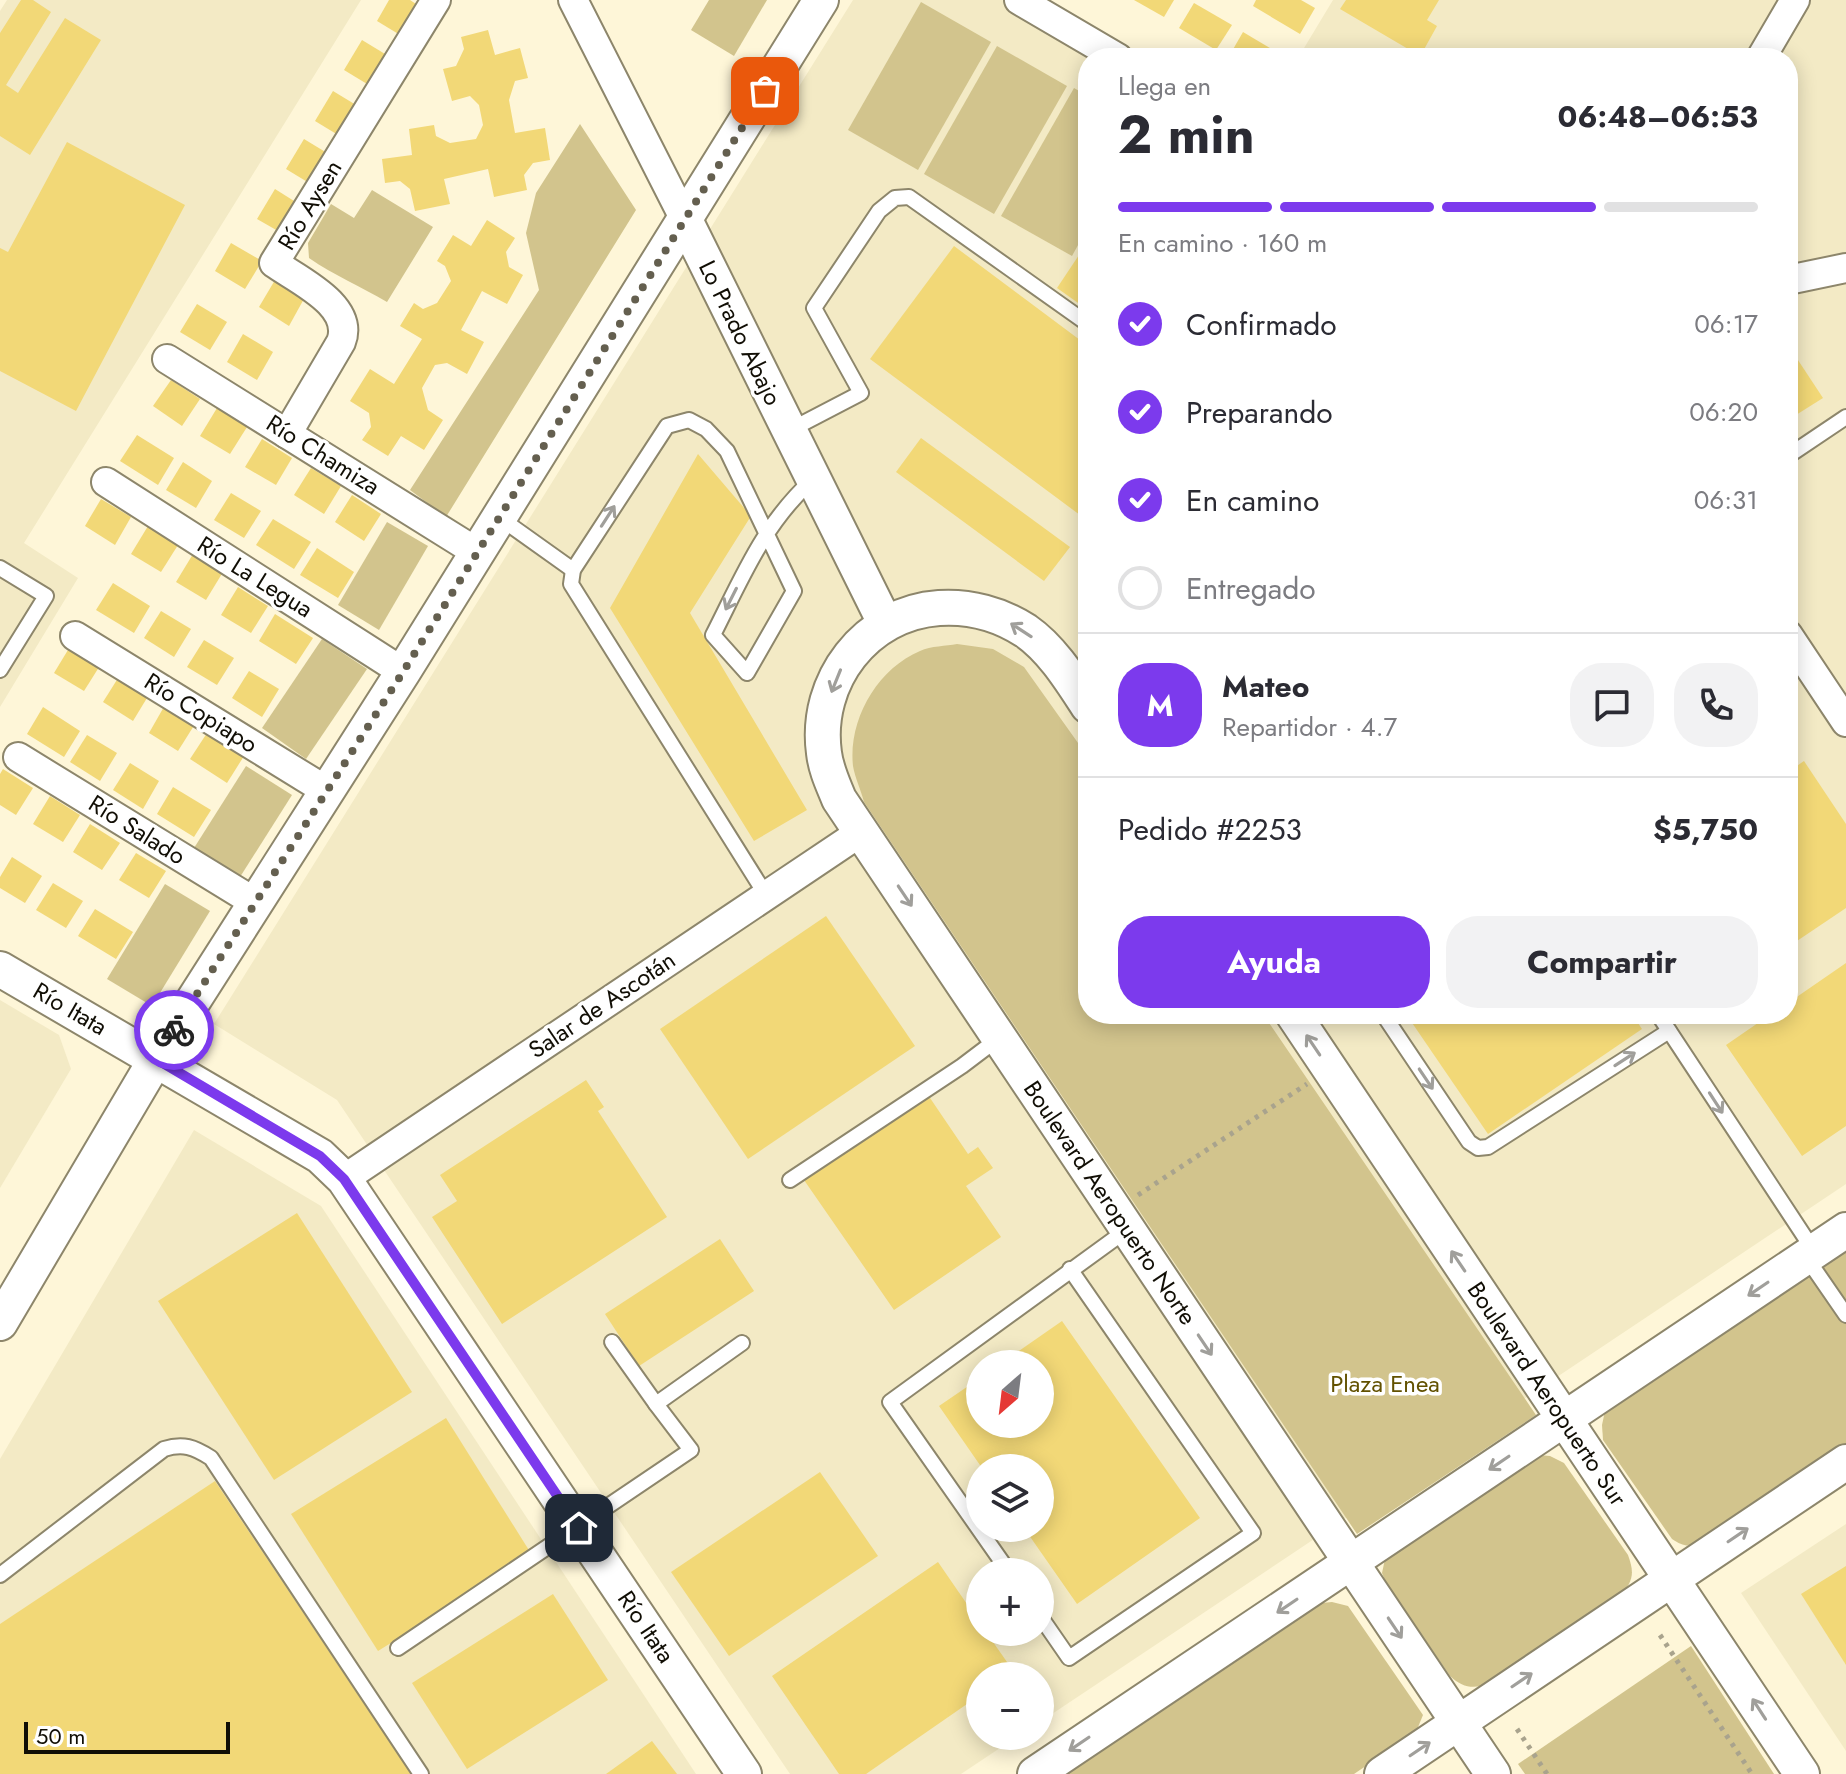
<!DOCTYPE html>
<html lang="es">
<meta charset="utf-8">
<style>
body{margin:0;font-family:Jost,sans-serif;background:#f2f2f3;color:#2b2b33;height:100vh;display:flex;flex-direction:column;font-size:30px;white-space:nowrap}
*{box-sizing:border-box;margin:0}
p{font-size:26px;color:#7c7c81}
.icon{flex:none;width:44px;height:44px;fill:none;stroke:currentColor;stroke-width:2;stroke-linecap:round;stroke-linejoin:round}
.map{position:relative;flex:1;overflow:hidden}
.side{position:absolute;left:1078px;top:48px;width:720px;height:976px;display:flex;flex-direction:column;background:#fff;border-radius:32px;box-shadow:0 4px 20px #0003}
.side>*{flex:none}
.needle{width:52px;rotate:208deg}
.buttons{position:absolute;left:966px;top:1350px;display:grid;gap:16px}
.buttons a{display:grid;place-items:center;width:88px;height:88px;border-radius:50%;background:#fff;box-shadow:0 4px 20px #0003;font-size:40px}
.scale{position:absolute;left:24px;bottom:20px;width:206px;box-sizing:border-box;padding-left:8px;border:4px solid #110e05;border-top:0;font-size:22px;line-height:28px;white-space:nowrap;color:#110e05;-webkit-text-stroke:6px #fff;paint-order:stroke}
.pin{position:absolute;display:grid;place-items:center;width:68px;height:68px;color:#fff;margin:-34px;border-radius:16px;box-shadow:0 4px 12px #0006}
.courier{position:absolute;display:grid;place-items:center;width:80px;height:80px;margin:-40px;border:6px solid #7c3aed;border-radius:50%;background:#fff;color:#222;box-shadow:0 2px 10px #0007}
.summary em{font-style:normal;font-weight:700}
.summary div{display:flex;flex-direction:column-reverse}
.summary{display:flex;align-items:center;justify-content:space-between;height:136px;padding:0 40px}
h1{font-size:52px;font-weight:700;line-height:60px}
.bar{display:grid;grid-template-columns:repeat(4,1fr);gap:12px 8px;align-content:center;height:96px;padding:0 40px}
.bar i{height:10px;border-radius:6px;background:#e1e1e2}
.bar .selected{background:#7c3aed}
.bar p{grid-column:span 4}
.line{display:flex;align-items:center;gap:20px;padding:0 40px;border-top:2px solid #e1e1e2}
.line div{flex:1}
.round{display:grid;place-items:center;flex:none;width:84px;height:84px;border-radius:32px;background:#f2f2f3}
ol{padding:0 40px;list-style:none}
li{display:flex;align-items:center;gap:24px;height:88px}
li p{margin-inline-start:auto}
li .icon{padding:8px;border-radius:50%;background:#7c3aed;color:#fff;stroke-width:4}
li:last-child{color:#7c7c81}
li i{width:44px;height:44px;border:4px solid #e1e1e2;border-radius:50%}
.cta{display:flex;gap:16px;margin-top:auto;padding:16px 40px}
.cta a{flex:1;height:92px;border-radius:32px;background:#7c3aed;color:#fff;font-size:32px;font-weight:700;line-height:92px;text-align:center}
.cta a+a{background:#f2f2f3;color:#2b2b33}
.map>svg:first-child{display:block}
</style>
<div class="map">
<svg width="1846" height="1774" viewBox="0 0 1846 1774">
<rect width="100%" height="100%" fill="#fef6d8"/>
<g fill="#f3eac5" fill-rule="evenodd">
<path d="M7 0H361L24 543 78 578 0 707V11Z"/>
<path d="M853 0H1002L1102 58H1088V1014H1788V58H1298L1333 0H1846V1184L1040 1722V1676H980V1736H1018L961 1774H790L337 1100 214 1024ZM980 1364H1040V1424H980ZM980 1468H1040V1528H980ZM980 1572H1040V1632H980Z"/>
<path d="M0 1000 59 1035 71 1069 0 1188Z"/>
<path d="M194 1130 321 1206 696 1774H0V1459Z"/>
<path d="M1846 1524V1751L1741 1593Z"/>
</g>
<g fill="#d2c48d">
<path d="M709 0H767L734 56 691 30Z"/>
<path d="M921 2 991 42 918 170 848 130Z"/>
<path d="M997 46 1067 86 994 214 924 174Z"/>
<path d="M1074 88 1088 96V227L1072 256 1001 216Z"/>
<path d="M580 124 636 210 446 517 410 490 539 290 526 233 536 193Z"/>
<path d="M372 190 433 227 387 302C360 286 335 276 309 258L308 243 331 204 354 218Z"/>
<path d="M387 522 428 546 379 630 338 605Z"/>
<path d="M322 639 367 669 306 759 262 728Z"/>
<path d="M957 644 993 649 1024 667 1088 757V1014H1263L1536 1415 1357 1534 864 802C861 790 855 778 853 766 848 720 877 669 920 651 931 646 946 646 957 644Z"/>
<path d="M246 766 292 795 240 877 194 848Z"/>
<path d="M165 884 210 911 152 1006 107 979Z"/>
<path d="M1846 1251V1445L1703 1540C1690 1548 1684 1547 1672 1539L1603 1440 1602 1425 1605 1411Z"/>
<path d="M1539 1455 1550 1456 1564 1463 1628 1555C1635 1574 1633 1582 1619 1597L1492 1683C1474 1689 1464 1689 1450 1676L1386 1583 1382 1573 1385 1559Z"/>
<path d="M1332 1602 1348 1606 1423 1715 1416 1732 1354 1774H1062L1322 1603Z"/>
<path d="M1691 1646 1774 1774H1525L1518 1764Z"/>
</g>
<g fill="#f2d877">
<path d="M21 0H33L51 12 6 85 18 93 65 18 101 40 30 155 0 136V33Z"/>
<path d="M389 0H410L422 8 405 38 377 21Z"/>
<path d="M1134 0H1174L1164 17Z"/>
<path d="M1256 0H1301L1315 8 1300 34 1253 6Z"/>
<path d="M1346 0H1439L1427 20 1437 26 1422 53H1415L1340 9Z"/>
<path d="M1194 3 1232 25 1216 50 1179 28Z"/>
<path d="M488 30 495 55 520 48 528 78 515 81 509 100 515 133 545 128 550 160 533 163 524 175 527 190 494 197 488 169 444 179 450 204 415 211 410 189 400 181 385 183 382 159 412 155 409 129 434 125 436 136 450 143 476 139 483 125 479 105 470 96 452 101 443 69 456 66 464 49 461 37Z"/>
<path d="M1243 32 1280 54 1278 58H1228Z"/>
<path d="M362 40 390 57 372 87 344 70Z"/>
<path d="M333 91 361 108 343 138 315 121Z"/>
<path d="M304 139 332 156 314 186 286 169Z"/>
<path d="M67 142 185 205 76 411 0 371V248L8 252Z"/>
<path d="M275 189 302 206 285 235 257 219Z"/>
<path d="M487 220 515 238 506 252 509 267 523 275 507 304 482 291 461 330 484 342 467 374 447 363 435 365 422 388 428 410 443 420 424 450 401 436 388 456 362 440 371 427 369 413 350 401 370 369 394 384 422 339 400 326 414 303 423 309 437 303 451 281 445 266 437 261 453 235 471 246Z"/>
<path d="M231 243 262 261 245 289 215 271Z"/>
<path d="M954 246 1088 346V521L870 359Z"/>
<path d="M1079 255 1088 261V310L1057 288Z"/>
<path d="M275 280 305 297 289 326 259 307Z"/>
<path d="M197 304 227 322 210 350 180 332Z"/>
<path d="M243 334 273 352 257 380 227 362Z"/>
<path d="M1792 351 1823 398 1788 420V353Z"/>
<path d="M171 380 200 399 182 426 153 406Z"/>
<path d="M217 408 247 427 230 454 200 436Z"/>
<path d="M137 435 174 458 158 485 120 461Z"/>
<path d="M921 438 1070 547 1044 581 896 472Z"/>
<path d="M262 439 292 458 276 485 245 467Z"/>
<path d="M698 454 751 516 690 613 807 810 754 841 610 608Z"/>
<path d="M183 462 212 481 196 508 166 490Z"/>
<path d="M311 468 341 486 324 514 294 495Z"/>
<path d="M231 493 261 511 244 538 214 520Z"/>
<path d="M352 495 381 514 364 541 335 522Z"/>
<path d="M101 499 131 517 115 545 85 526Z"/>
<path d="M273 519 311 542 294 569 256 545Z"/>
<path d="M148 526 178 545 161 572 131 554Z"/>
<path d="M317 548 354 572 338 598 300 575Z"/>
<path d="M193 554 223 572 206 600 176 582Z"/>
<path d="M113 583 150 606 134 633 96 610Z"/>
<path d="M238 587 268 606 251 633 221 615Z"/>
<path d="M161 611 191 629 174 657 144 638Z"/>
<path d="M275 614 313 638 296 664 259 641Z"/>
<path d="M204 640 234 658 217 685 187 667Z"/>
<path d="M71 645 101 664 84 691 54 673Z"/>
<path d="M249 671 279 689 262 717 232 698Z"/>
<path d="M120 675 150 693 133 721 103 702Z"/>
<path d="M165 705 195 724 178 751 149 733Z"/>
<path d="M43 707 80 731 64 757 27 734Z"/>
<path d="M207 733 244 756 227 783 190 759Z"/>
<path d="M87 735 117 753 100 781 70 762Z"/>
<path d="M1804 761 1846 824V908L1788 947V772Z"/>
<path d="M130 763 159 781 143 809 113 790Z"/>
<path d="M3 769 33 788 16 815 0 805V774Z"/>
<path d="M173 787 211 810 194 837 157 814Z"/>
<path d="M50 796 80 815 63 842 33 824Z"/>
<path d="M90 824 120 843 102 870 73 852Z"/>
<path d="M136 853 166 871 149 898 119 880Z"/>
<path d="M12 857 42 876 25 903 0 888V877Z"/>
<path d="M53 883 83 901 66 928 36 910Z"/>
<path d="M95 909 133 932 116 959 78 936Z"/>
<path d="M826 916 915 1046 748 1159 660 1029Z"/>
<path d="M1846 963V1126L1802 1156 1726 1045 1771 1014H1788V1003Z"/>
<path d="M1406 1014H1632L1642 1029 1488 1134Z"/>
<path d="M586 1080 604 1107 598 1111 667 1217 502 1324 432 1217 457 1201 440 1175Z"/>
<path d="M928 1095 968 1154 978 1147 993 1168 966 1186 1001 1237 894 1310 804 1180Z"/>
<path d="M297 1213 412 1392 274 1480 158 1301Z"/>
<path d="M720 1239 754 1291 639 1366 605 1314Z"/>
<path d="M1062 1321 1200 1518 1077 1604 1024 1528H1040V1468H982L939 1406 980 1378V1424H1040V1364H1000Z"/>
<path d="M446 1418 532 1555 378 1651 291 1514Z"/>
<path d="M820 1472 878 1556 729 1656 671 1572Z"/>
<path d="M215 1481 411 1774H0V1624Z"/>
<path d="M938 1562 980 1623V1632H986L1014 1672 1008 1676H980V1695L866 1774H839L772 1676Z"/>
<path d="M1846 1566V1665L1801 1594Z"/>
<path d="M553 1594 608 1680 467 1769 412 1683Z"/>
<path d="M652 1741 677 1774H606Z"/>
</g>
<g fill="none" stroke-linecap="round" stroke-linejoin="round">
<g stroke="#8d866b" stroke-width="18">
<g id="service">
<path d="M790 430 861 393 814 308 879 211 895 198 909 197 1088 324"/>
<path d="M1788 456 1846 417"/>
<path d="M500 518 573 570"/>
<path d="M0 568 46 596 0 670"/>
<path d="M766 895 571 584 573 570 667 426 689 420 706 429 727 451 794 591 747 673 713 635C743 576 763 525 813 479"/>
<path d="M1383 1014 1469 1142 1478 1148 1488 1147 1669 1031"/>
<path d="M1658 1014 1814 1251"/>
<path d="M790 1180 962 1066 999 1038"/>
<path d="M1806 1257 1846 1315"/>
<path d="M612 1342 656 1404"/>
<path d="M1009 1572 890 1402 1128 1229"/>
<path d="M0 1575 164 1449C183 1443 194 1447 211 1458L421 1774"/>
<path d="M1040 1616 1069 1658 1253 1533 1070 1269"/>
<path d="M398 1648 691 1450 656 1404 742 1343"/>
</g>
</g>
<g stroke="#8d866b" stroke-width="32">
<g id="minor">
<path d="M573 0 685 220"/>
<path d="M1019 0 1118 58"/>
<path d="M1761 58 1795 0"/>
<path d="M1788 280 1846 268"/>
<path d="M167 359 478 553"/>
<path d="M287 434 341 342C355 306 300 281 274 263L436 0"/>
<path d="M106 482 403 672"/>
<path d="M1788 635 1846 722"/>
<path d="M75 636 327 791"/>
<path d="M18 757 256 903"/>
<path d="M344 1179 861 832"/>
</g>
</g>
<g stroke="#8d866b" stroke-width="38">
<g id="tertiary">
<path d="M685 220 885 623"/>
<path d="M1088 706C1071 680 1052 649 1026 631 1000 614 969 606 939 608 866 613 814 681 824 753 826 770 833 784 839 799L1493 1774"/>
<path d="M0 969 320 1156 344 1179 744 1774"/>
<path d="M1293 1014 1802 1774"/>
<path d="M0 1323 156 1059 403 672 821 0"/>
<path d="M1035 1774 1846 1230"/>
<path d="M1382 1774 1846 1462"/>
</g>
</g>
<g stroke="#a9a38d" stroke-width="5" stroke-dasharray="4 6" stroke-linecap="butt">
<path d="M1138 1195 1307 1084"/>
<path d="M1660 1635 1752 1774"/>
<path d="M1517 1729 1547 1774"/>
</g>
<use href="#service" stroke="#fff" stroke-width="14"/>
<use href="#minor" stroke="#fff" stroke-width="28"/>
<use href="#tertiary" stroke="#fff" stroke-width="34"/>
</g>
<defs><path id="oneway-shaft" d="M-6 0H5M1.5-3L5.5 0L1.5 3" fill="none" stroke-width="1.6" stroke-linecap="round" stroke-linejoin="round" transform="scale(2)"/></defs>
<g stroke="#a09f9b">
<use href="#oneway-shaft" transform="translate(608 516) rotate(-57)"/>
<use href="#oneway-shaft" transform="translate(731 599) rotate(117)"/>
<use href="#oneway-shaft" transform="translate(1021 630) rotate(-147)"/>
<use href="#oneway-shaft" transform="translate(836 681) rotate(112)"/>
<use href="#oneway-shaft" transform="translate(905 896) rotate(56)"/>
<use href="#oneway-shaft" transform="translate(1313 1045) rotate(-124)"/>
<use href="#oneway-shaft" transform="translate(1625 1059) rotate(-33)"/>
<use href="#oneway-shaft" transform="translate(1426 1079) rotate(56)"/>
<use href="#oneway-shaft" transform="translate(1716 1103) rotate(57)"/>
<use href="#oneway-shaft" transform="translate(1458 1261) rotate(-124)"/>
<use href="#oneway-shaft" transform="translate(1758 1289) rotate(146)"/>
<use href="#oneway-shaft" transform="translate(1205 1345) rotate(56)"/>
<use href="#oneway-shaft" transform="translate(1499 1463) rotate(146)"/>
<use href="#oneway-shaft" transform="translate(1738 1535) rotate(-34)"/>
<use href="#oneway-shaft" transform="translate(1287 1606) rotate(146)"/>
<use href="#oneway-shaft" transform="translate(1395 1628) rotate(56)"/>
<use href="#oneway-shaft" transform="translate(1522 1680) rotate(-34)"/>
<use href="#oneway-shaft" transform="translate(1759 1709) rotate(-123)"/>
<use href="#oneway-shaft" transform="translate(1079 1744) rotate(146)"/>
<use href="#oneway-shaft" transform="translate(1420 1749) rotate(-34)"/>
</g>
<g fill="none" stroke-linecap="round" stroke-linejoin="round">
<path stroke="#645f4f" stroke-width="8" stroke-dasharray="0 14.4" d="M174 1030 403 672 765 91"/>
<path stroke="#7c3aed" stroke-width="10" d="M174 1030 156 1059 320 1156 344 1179 579 1528"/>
</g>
<g text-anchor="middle" stroke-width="7" stroke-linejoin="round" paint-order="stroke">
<g font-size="24" fill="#110e05" stroke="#fff">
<text transform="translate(310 205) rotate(-59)" y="8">Río Aysen</text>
<text transform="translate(740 333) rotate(64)" y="8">Lo Prado Abajo</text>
<text transform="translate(323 455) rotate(32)" y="8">Río Chamiza</text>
<text transform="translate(255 577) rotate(32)" y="8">Río La Legua</text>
<text transform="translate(201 713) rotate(32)" y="8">Río Copiapo</text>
<text transform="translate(137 830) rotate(32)" y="8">Río Salado</text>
<text transform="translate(602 1005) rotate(-34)" y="8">Salar de Ascotán</text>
<text transform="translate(70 1009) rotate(30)" y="8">Río Itata</text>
<text transform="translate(1110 1203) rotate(56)" y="8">Boulevard Aeropuerto Norte</text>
<text transform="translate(1547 1394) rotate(56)" y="8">Boulevard Aeropuerto Sur</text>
<text transform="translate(646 1627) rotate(56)" y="8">Río Itata</text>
</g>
<g font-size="24" fill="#625100" stroke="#fff">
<text x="1385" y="1392">Plaza Enea</text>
</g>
</g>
</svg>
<div class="buttons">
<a><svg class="needle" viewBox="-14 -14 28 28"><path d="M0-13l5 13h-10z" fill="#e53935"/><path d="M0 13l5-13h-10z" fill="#7c7c81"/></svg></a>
<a><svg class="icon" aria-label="layers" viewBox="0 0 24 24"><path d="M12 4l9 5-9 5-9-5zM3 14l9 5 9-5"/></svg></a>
<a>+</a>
<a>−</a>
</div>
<div class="scale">50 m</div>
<div class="pin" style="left:765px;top:91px;background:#ea580c"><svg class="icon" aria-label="bag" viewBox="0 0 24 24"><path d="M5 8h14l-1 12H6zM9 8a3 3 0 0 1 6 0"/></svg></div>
<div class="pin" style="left:579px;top:1528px;background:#1f2937"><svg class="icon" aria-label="home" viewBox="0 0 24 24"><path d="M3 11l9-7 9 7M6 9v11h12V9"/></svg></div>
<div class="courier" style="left:174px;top:1030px"><svg class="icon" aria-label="bike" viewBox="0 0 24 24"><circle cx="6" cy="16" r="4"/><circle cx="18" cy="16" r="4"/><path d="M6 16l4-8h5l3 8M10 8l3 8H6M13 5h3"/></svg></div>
<section class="side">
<div class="summary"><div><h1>2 min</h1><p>Llega en</p></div><em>06:48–06:53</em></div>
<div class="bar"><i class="selected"></i><i class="selected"></i><i class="selected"></i><i></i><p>En camino · 160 m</p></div>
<ol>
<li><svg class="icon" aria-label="check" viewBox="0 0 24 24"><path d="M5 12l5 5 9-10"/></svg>Confirmado<p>06:17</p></li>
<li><svg class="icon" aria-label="check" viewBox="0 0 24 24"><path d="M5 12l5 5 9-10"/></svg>Preparando<p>06:20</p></li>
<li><svg class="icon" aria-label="check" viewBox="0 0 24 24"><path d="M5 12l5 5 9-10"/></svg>En camino<p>06:31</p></li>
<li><i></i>Entregado</li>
</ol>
<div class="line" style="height:144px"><b class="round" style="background:#7c3aed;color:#fff">M</b><div><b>Mateo</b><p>Repartidor · 4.7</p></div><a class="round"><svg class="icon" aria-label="chat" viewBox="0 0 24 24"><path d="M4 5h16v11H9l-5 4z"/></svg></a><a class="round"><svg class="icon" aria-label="phone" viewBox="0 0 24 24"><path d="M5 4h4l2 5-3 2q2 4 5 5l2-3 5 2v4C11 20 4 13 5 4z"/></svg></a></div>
<div class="line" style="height:104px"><div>Pedido #2253</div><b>$5,750</b></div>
<div class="cta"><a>Ayuda</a><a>Compartir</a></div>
</section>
</div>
